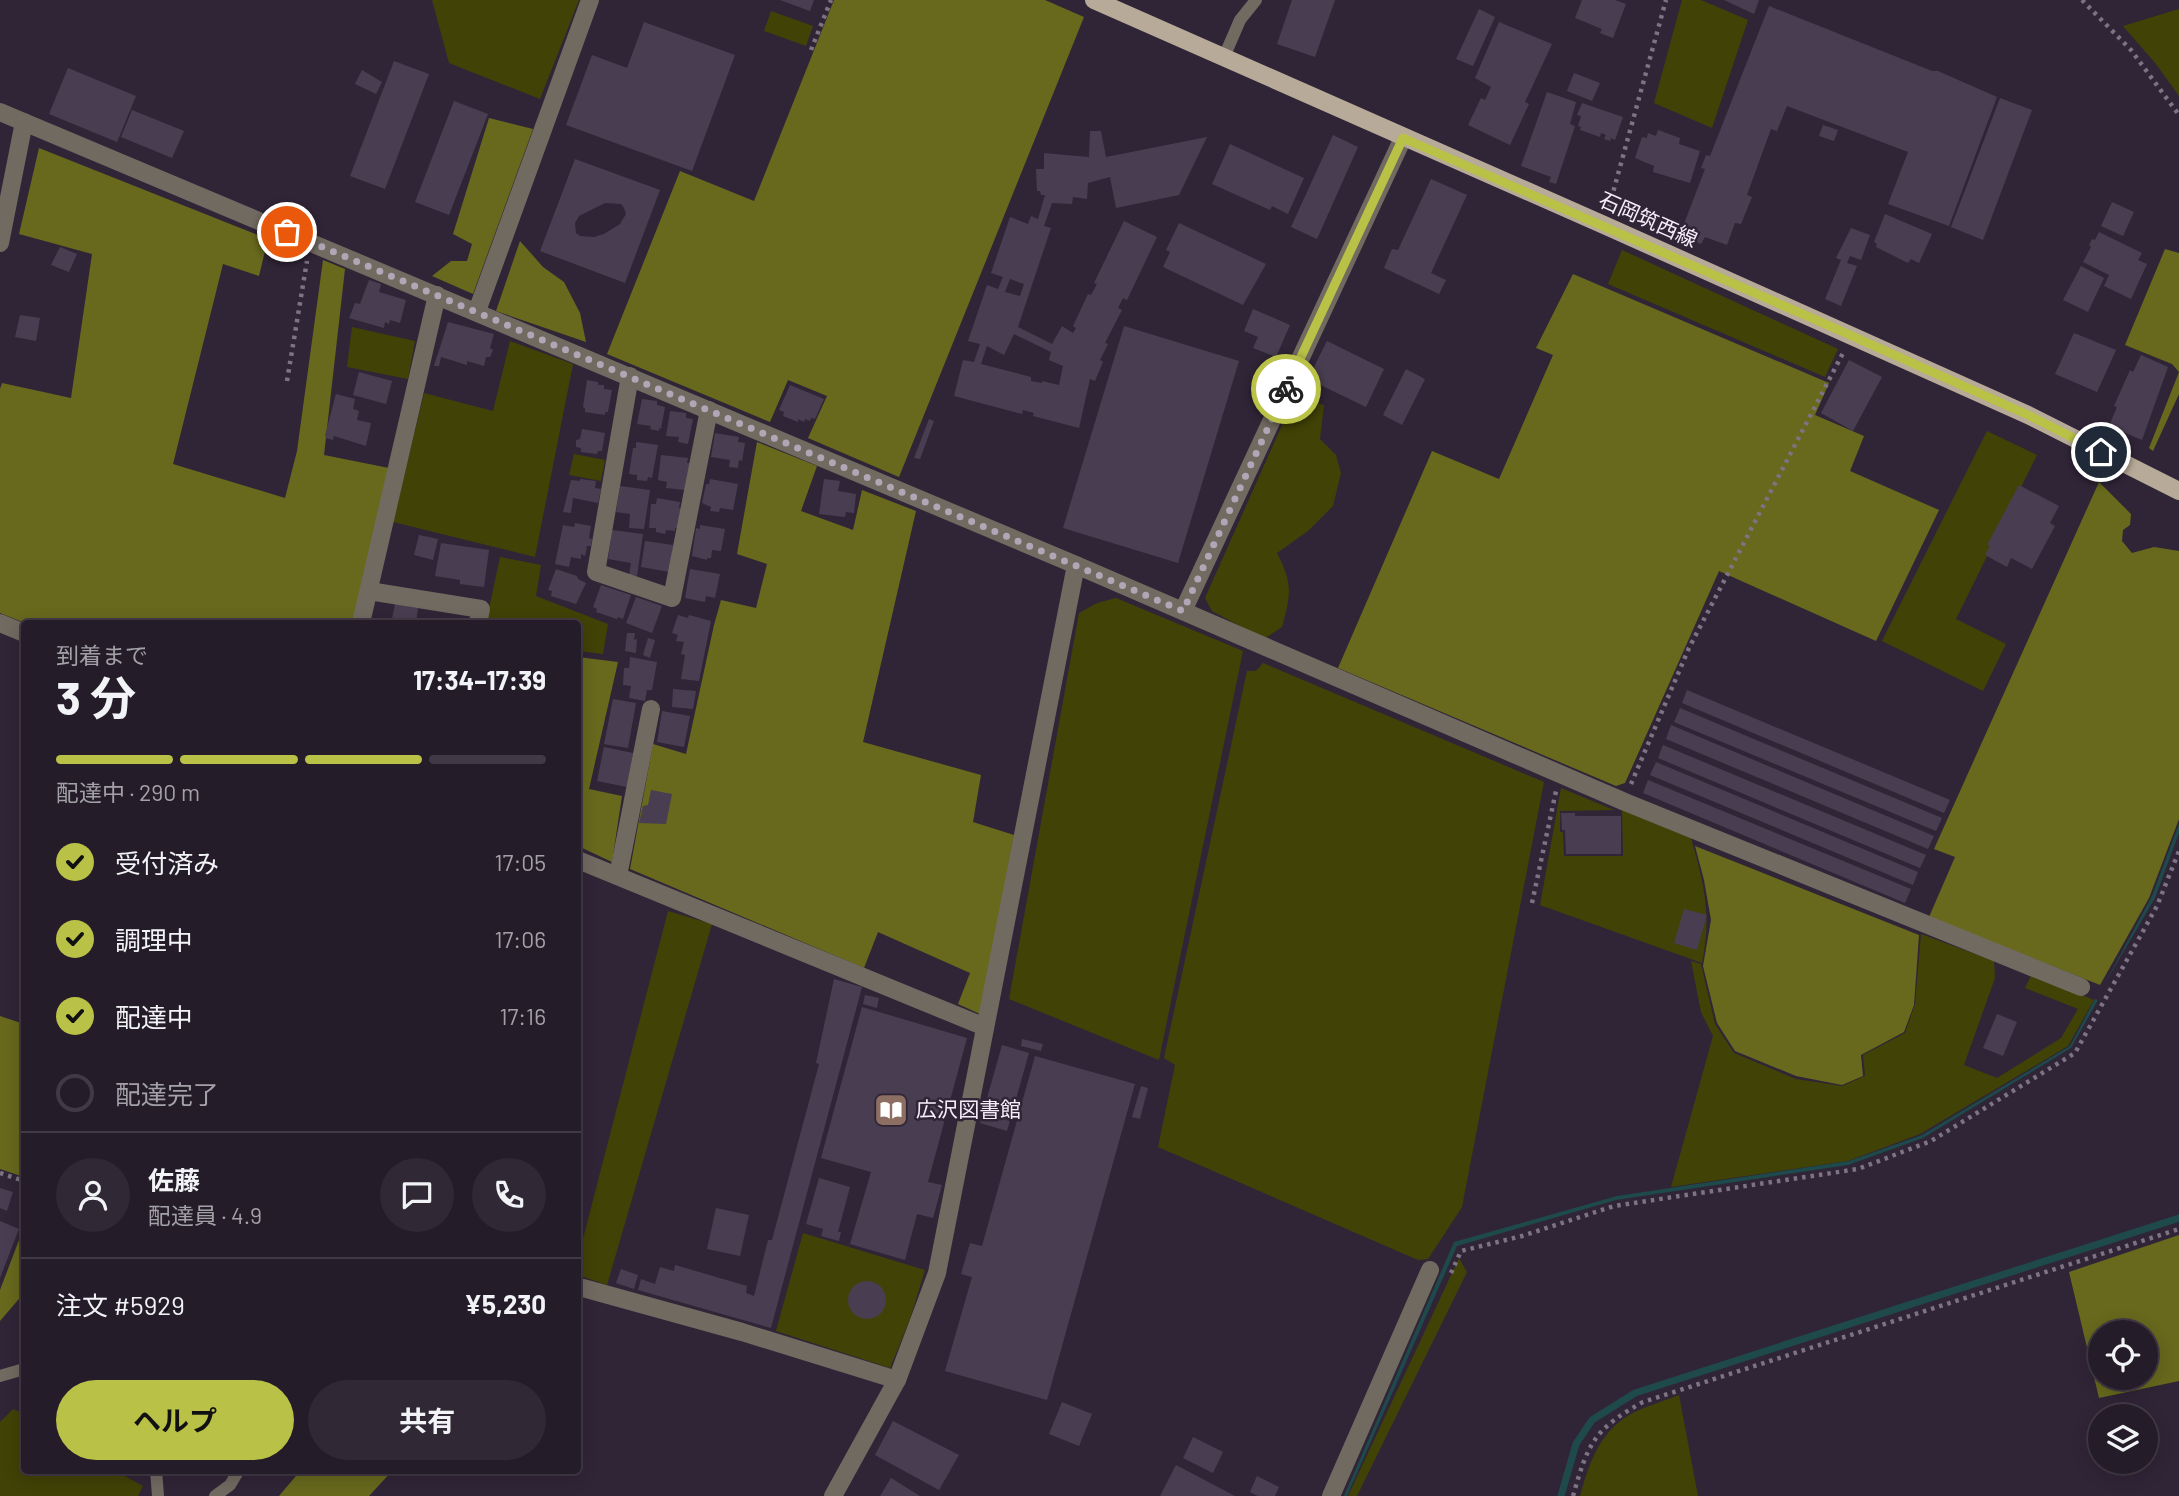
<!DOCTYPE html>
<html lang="ja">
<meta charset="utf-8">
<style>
body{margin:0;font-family:Barlow,"Noto Sans JP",sans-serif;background:#302935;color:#f1f3f6;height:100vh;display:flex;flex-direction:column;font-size:26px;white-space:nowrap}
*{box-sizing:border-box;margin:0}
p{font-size:23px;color:#a3a1a8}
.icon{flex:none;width:38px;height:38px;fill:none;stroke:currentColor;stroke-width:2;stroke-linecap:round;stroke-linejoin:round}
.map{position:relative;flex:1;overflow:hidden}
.side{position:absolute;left:21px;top:620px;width:560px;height:854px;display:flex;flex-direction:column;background:#241c29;border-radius:7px;box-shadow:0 4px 18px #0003,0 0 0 2px #413a46}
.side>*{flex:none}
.fabs{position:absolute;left:2088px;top:1320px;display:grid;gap:14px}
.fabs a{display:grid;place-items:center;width:70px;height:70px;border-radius:50%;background:#241c29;box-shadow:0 4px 18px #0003,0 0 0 2px #413a46;font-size:35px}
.pin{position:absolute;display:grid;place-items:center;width:60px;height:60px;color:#fff;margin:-30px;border:4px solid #fff;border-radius:50%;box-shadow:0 2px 7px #0007}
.courier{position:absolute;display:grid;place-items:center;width:70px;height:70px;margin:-35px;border:5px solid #b9c146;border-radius:50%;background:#fff;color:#222;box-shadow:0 2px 9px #0007}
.head em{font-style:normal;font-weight:700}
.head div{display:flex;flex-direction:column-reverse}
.head{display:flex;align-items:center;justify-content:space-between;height:119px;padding:0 35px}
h1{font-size:46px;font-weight:700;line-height:52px}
.bar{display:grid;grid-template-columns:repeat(4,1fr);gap:10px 7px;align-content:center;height:84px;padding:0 35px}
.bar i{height:9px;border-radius:5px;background:#413a46}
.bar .on{background:#b9c146}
.bar p{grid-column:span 4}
.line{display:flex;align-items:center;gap:18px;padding:0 35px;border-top:2px solid #413a46}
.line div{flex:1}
.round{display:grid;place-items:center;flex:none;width:74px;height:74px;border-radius:37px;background:#302935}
ol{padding:0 35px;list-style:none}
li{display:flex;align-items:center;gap:21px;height:77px}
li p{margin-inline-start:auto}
li .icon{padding:7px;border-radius:50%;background:#b9c146;color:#111;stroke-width:4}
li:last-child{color:#a3a1a8}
li i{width:38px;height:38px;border:4px solid #413a46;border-radius:50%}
.cta{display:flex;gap:14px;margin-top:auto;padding:14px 35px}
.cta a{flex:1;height:80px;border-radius:42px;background:#b9c146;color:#111;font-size:28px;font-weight:700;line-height:80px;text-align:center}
.cta a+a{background:#302935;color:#f1f3f6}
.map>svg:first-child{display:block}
</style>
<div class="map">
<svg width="2179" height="1496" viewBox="0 0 2179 1496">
<rect width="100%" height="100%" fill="#302537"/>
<g fill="#414206">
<path d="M432 0H579L540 99 449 63Z"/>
<path d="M1682 0H1701L1748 20 1712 128 1654 103Z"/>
<path d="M2179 9V96L2156 64 2123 26Z"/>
<path d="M771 11 813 26 806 46 764 31Z"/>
<path d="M1622 250 1838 349 1825 377 1608 284Z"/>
<path d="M352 327 415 341 408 379 347 367Z"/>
<path d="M510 341 573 364 535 557 393 522 424 393 493 411Z"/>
<path d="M1295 396 1324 405 1320 439 1336 455 1341 473 1333 506 1308 531 1277 553C1293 584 1291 594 1282 627L1264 639 1212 611 1205 598Z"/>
<path d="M1987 431 2037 455 1956 619 2006 644 1983 691 1882 641Z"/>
<path d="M574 454 605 460 601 481 569 475Z"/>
<path d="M500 557 541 565 536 596 608 624 603 654 578 651V623H486Z"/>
<path d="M1116 598 1243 651 1159 1060 1009 999 1079 613 1097 603Z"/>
<path d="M1263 663 1544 782 1462 1207 1428 1259 1418 1260 1158 1147 1175 1065 1164 1058 1247 671H1256Z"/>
<path d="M1561 788 1614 810 1560 811V832H1563L1564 856H1623L1622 810 1691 838C1704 884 1712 915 1702 963L1540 905Z"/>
<path d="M668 911 712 924 607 1285 578 1275V1258Z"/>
<path d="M1921 934 1994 961 1995 978 1964 1065 1997 1078 2061 1038 2078 1009 2025 988 2032 974 2094 1000 2068 1046 1920 1134 1848 1161 1671 1187 1713 1036 1701 1012 1691 961 1701 964 1715 1024 1734 1053 1796 1079 1842 1086 1865 1076 1863 1055 1905 1033 1915 1004Z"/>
<path d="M803 1233 925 1270 910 1319 890 1368 776 1331Z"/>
<path d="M1459 1258 1467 1272 1357 1496H1348Z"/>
<path d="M1679 1395 1698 1496H1580C1587 1471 1596 1441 1618 1423 1634 1409 1659 1403 1679 1395Z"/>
<path d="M13 1409 24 1414V1470H114L143 1486 138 1496H0V1422Z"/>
</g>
<g fill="#68691d" fill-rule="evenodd">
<path d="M834 0H1045L1084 17 899 477 808 438 827 396 788 380 770 422 607 354 680 171 754 201Z"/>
<path d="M489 118 533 129 473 294 432 276 451 261H467L472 244 453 234Z"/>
<path d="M39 148 268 239 259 276 223 264 173 464 285 498 297 451 323 260 345 269 324 455 389 468 354 623H25L0 613V389L2 383 71 398 92 254 19 234Z"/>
<path d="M520 241 543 267 564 282 580 313 586 342 496 311Z"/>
<path d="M2165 249 2179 253V394L2153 451 2149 448 2179 372 2172 364 2125 345Z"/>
<path d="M1573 274 1829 383 1815 415 1864 436 1850 471 1939 510 1876 641 1719 571 1625 783 1616 786 1338 668 1432 451 1499 479 1553 355 1536 348Z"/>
<path d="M757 442 817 466 801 511 853 530 862 490 916 511 863 742 981 775 973 822 1014 835 980 1014 958 1004 970 973 878 932 864 968 630 869 653 744 686 754 714 625 721 600 756 608 767 564 737 554Z"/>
<path d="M2099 482 2131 514 2130 525 2123 530 2122 541 2132 553 2154 547 2179 551V819L2149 898 2100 985 1929 917 1955 857 1934 849Z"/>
<path d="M578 657 618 662 589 789 622 796 612 862 578 846Z"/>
<path d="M1695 846 1919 935 1914 1005 1904 1032 1861 1055 1863 1076 1842 1085 1796 1076 1735 1051 1717 1023 1703 966 1711 920 1704 880Z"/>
<path d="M0 1016 24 1024V1177L0 1169Z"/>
<path d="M24 1227V1293L0 1321V1290Z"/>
<path d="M2179 1235V1381L2099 1398 2069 1272ZM2100 1332H2146V1377H2100Z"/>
<path d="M301 1470H393L369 1496H279Z"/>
</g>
<g fill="#1e4a4c">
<path d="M2179 824V833L2155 898 2104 985 2152 896Z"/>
<path d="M2095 999 2098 1000 2071 1048 1923 1138 1848 1165 1616 1200 1457 1246 1347 1496H1344L1454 1242 1617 1196 1849 1161 1922 1135 2070 1046Z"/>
</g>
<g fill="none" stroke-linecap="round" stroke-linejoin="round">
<path stroke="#1e4a4c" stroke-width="7" d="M1561 1496 1576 1444 1592 1420 1635 1393 2179 1218"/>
</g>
<g fill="#493e51" fill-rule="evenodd">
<path d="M780 0H814L810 11Z"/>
<path d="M1292 0H1335L1315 57 1277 44Z"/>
<path d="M1582 0H1615L1626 4 1613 38 1600 33 1602 29 1575 18Z"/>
<path d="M1724 0H1759L1754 14Z"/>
<path d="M1769 6 1932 71H1938L1997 97 1949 226 1888 204 1908 152 1787 106 1777 131 1771 129 1747 195 1752 197 1741 224 1735 223 1727 245 1705 237 1701 244 1684 237 1686 231 1682 229 1705 169 1701 168 1706 155 1710 156Z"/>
<path d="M1479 9 1495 17 1473 66 1456 59Z"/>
<path d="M644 22 735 55 692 171 566 125 592 55 627 68Z"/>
<path d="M1499 22 1552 44 1525 102 1529 104 1510 145 1468 125 1481 98 1485 100 1491 87 1475 78Z"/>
<path d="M394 61 429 74 385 189 350 176Z"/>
<path d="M68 68 136 96 117 142 49 114Z"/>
<path d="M362 70 382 82 376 94 355 84Z"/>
<path d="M1574 73 1600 83 1592 101 1567 91Z"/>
<path d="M1547 92 1576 102 1570 124 1575 126 1556 184 1549 182 1551 177 1521 166Z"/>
<path d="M2000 98 2032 110 1983 240 1951 227Z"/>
<path d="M454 101 488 114 449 215 415 202Z"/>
<path d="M1582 103 1623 117 1615 140 1611 138 1610 141 1604 139 1606 135 1601 133 1600 137 1580 130 1581 127 1578 126 1581 116 1577 115Z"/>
<path d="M132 110 184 131 172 158 121 137Z"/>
<path d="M1823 125 1838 130 1834 141 1819 136Z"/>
<path d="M1658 130 1680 138 1679 144 1700 151 1690 183 1653 172 1654 166 1635 158 1642 137 1647 138 1648 133 1656 136Z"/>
<path d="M1090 131H1101L1106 157 1207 137 1179 195 1116 208 1110 177 1088 183 1087 199 1073 197 1072 204 1052 203 1044 226 1051 228 1018 327 1052 344 1062 326 1073 333 1076 328 1073 326 1088 294 1091 295 1097 284 1094 283 1124 221 1157 237 1127 300 1123 298 1118 308 1122 310 1105 343 1108 344 1100 360 1103 362 1095 381 1090 379 1079 428 1033 416 1034 413 1023 410 1022 414 954 396 963 360 974 362 980 344 968 341 987 285 998 289 1003 277 991 273 1010 217 1028 224 1031 216 1038 219 1045 195H1041L1040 191H1037L1036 169H1044V153L1089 157ZM1010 279 1024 284 1020 296 1005 292ZM1014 334 1051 352 1049 360 1063 366 1059 385 1042 381V383L1031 381V377L981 364 987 346 1004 355Z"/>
<path d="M1333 135 1358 147 1317 239 1291 227Z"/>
<path d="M1230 144 1304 178 1288 214 1272 206 1270 210 1212 184Z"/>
<path d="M575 159 660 190 625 283 540 251ZM605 203 621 204 624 208 626 214 620 224 604 234 594 237 580 236 576 233 575 223 579 216Z"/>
<path d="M1431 179 1467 195 1431 273 1446 280 1439 294 1384 268 1392 249 1398 250Z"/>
<path d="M2112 202 2134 212 2123 236 2101 226Z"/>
<path d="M1885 214 1932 234 1919 263 1911 259 1908 263 1876 247 1877 244 1874 242Z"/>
<path d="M1179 223 1266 264 1243 305 1163 267 1170 252 1166 250Z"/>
<path d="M1851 228 1870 235 1861 260 1850 256 1847 263 1857 266 1841 306 1825 299 1841 260 1836 258Z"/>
<path d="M2099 232 2142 253 2138 260 2147 264 2131 299 2104 286 2109 275 2083 262 2091 247 2089 245 2092 239 2095 240Z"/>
<path d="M60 247 77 254 69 272 51 265Z"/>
<path d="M2081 266 2104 278 2088 312 2063 300Z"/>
<path d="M369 280 381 284 379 292 406 300 400 323 390 320 389 324 385 322 384 328 349 318 355 303 360 304Z"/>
<path d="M1253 309 1290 325 1276 357 1253 348 1258 337 1244 331Z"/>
<path d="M20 315 40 318 36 341 15 337Z"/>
<path d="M448 322 494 334 490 348 493 350 490 357H486L484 366 467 361V365L441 357 439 366H434Z"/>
<path d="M1124 326 1239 361 1178 563 1063 528Z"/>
<path d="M2074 333 2116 350 2097 392 2055 374Z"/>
<path d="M1327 341 1384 369 1366 407 1308 379Z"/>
<path d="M2141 355 2168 367 2142 440 2109 426 2117 407 2114 406 2130 370 2133 372Z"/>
<path d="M1849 360 1882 377 1853 431 1821 413Z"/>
<path d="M1406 369 1425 379 1402 425 1383 415Z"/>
<path d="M359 372 392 381 386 404 353 395Z"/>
<path d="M587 380 598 382V385H604V389L612 390 608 412H605V415L585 412V408L583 407Z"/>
<path d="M790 385 824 399 815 419 811 418 810 421 805 419 804 422 798 419V422L783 416 784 412 779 410Z"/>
<path d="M336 394 355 399 353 409 359 411 357 420 371 423 366 446 334 436 333 440 326 438 325 435Z"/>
<path d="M642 399 657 401V405L665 407 661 429 659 428V431L650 429 651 426 637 424Z"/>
<path d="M670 411 686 413V418L693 419 688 444 678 442 679 437 666 436Z"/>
<path d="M929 419 934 421 920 459 914 458Z"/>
<path d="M582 429 605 433 602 451H598L597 454 581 452V448L576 447V440L580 439Z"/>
<path d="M715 433 739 437 738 442 745 443 742 461 739 460 738 468 729 467 730 460 711 457Z"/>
<path d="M636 442 658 445 652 478 648 477 647 481 637 480V475L629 474 633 448H636Z"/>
<path d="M661 455 688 458 687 463H690L685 490 666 488 667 482 658 480Z"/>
<path d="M580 479 596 481 595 488 601 489 598 503 573 498 571 513 563 512 571 480 580 481Z"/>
<path d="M710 479 738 484 733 510 720 508 719 512 710 511 711 507 702 503 706 484H709Z"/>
<path d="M824 479 840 481 838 491 856 494 854 513 846 512 845 517 819 514Z"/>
<path d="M2019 485 2059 506 2050 523 2055 526 2032 569 2011 558 2007 567 1985 555 1990 546 1987 545Z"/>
<path d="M620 486 650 490 644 529 629 528 630 514 616 512Z"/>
<path d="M657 498 680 502 679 508 682 509 679 528H675V531L666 530 665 534 656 532V528H649L651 504H656Z"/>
<path d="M575 523 591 526 589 538 592 539 591 546H587L585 556 581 554V559L571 557 569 567 555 564 563 525 574 527Z"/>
<path d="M700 525 725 529 721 551 712 550 711 558H707V560L692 556 696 528 700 529Z"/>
<path d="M612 530 643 534 637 576 629 575 631 563 608 559Z"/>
<path d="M419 535 438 539 433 560 414 555Z"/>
<path d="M645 541 673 545 670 572 641 567Z"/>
<path d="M441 543 489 550 484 587 460 584V580L435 576Z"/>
<path d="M556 569 577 576 578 579 586 583 576 604 551 596 552 591 548 590Z"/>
<path d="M690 569 720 574 715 598 706 596 705 602 685 598Z"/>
<path d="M601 585 631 595 623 619 618 617 617 619 596 612 597 609 593 607Z"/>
<path d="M636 597 662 606 652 633 626 623Z"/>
<path d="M395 604 418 608 416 623H391Z"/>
<path d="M678 615 688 618 689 615 711 621 699 681 681 679 685 655 681 654 684 642 676 641 678 635 672 633Z"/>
<path d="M627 633H635L634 640 637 639 636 653 625 651Z"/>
<path d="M648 638 655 640 650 658 643 655Z"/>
<path d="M630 657 657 662 652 690H647L645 701 629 698 631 686 623 685 624 668H629Z"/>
<path d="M673 689 696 691 693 709 672 707Z"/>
<path d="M1687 690 1950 800 1944 813 1682 703Z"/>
<path d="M613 699 636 703 628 748 604 744Z"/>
<path d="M1680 708 1942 818 1936 831 1674 722Z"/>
<path d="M662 711 690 716 684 747 657 742Z"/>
<path d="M1671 725 1934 836 1928 849 1666 739Z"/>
<path d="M1663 745 1926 855 1920 868 1658 758Z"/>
<path d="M604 747 633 753 627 787 597 781Z"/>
<path d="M1656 762 1918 872 1913 885 1650 775Z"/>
<path d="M1648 780 1911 889 1905 903 1643 793Z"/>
<path d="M651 790 672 794 666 824 639 823 643 806 648 805Z"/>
<path d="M1561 813H1575V816H1621V854H1566L1565 830H1562Z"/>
<path d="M1684 909 1707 915 1697 950 1674 943Z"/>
<path d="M834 979 862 987 771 1328 638 1290 641 1279 655 1284 660 1267 674 1271 675 1265 747 1286 746 1293 754 1296 768 1240H772L819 1064 816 1063Z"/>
<path d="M865 995 879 998 877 1008 863 1004Z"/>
<path d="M862 1007 967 1038 928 1182 942 1185 933 1218 917 1214 905 1260 850 1244 871 1172 821 1158Z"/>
<path d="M1997 1014 2017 1022 2003 1056 1983 1048Z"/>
<path d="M1022 1039 1043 1044 1041 1051 1021 1046Z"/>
<path d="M1002 1045 1029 1053 1007 1131 980 1123Z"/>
<path d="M1035 1056 1135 1084 1047 1400 945 1371 972 1277 961 1274 970 1243 982 1246Z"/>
<path d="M1141 1086 1148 1088 1140 1119 1132 1117Z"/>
<path d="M819 1178 850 1187 838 1232H841L839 1241 821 1236 823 1229 806 1224Z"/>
<path d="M0 1188 13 1192 7 1211 0 1208Z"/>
<path d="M716 1208 749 1215 740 1256 707 1249Z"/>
<path d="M0 1221 19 1229 0 1278Z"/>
<path d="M621 1269 638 1275 634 1289 616 1283Z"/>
<circle cx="867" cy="1300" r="19"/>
<path d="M1062 1402 1092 1414 1079 1446 1049 1434Z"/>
<path d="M893 1421 959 1455 939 1490 875 1455Z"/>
<path d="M1193 1437 1223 1452 1213 1473 1183 1458Z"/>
<path d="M1176 1465 1235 1496H1160Z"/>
<path d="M1257 1476 1279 1487 1275 1496H1258L1250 1492Z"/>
<path d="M891 1478 920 1496H880Z"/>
</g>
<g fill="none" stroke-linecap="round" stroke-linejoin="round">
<g stroke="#7d7383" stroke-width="4.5" stroke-dasharray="3.5 5" stroke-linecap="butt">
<path d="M2082 0 2131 50 2179 115"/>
<path d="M811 50 831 0"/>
<path d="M1609 207 1666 0"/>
<path d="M287 381 307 261"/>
<path d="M1631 784 1689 648 1843 353"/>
<path d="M1532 903 1556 791"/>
<path d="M0 1173 24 1181"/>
<path d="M1451 1273 1461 1251 1522 1236 1614 1206 1858 1169 1931 1141 2075 1053 2157 906 2179 851"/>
<path d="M1573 1496C1588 1443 1594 1429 1643 1402L2179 1229"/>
</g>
<g stroke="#716a61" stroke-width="12">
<path d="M1224 57 1240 20 1256 0"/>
<path d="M0 1376 24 1369"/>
<path d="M156 1470 158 1496"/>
<path d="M215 1496 230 1485 239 1470"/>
</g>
<g stroke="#716a61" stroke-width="18">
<path d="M0 112 1076 565 1625 802 2081 987"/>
<path d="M0 243 24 122"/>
<path d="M477 311 590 0"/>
<path d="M630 376 596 572 672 598 709 410"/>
<path d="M369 591 481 609 478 623"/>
<path d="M1183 611 1403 138"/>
<path d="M0 623 24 633"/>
<path d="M361 623 437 295"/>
<path d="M578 860 985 1027"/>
<path d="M618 876 651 709"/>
<path d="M583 1288 742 1332 897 1380"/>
<path d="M833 1496 897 1380 937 1273 1076 565"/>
<path d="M1331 1496 1430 1270"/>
</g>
<path stroke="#b8aa98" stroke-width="18" d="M1094 0 1604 225 2028 415 2179 491"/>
</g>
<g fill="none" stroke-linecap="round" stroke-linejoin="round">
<path stroke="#afa7b5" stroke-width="7" stroke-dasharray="0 12.6" d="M287 232 1183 611 1286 389"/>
<path stroke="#b9c146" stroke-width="9" d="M1286 389 1403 138 1832 327 2028 415 2101 452"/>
</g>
<defs>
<g id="library-square" transform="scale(1.75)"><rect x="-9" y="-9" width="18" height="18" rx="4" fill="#8d6e63" stroke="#302537"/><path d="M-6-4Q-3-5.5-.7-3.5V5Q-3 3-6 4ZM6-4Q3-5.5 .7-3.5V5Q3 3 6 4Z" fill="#fff"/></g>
</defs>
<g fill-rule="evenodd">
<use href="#library-square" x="891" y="1110"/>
</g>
<g text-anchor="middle" stroke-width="5" stroke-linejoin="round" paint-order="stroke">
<g font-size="21" fill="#f4edf9" stroke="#302537">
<text transform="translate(1648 220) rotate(24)" y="7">石岡筑西線</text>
</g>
<g font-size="21" fill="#f4edf9" stroke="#302537" text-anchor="start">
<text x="916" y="1117">広沢図書館</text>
</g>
</g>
</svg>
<div class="fabs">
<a><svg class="icon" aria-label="locate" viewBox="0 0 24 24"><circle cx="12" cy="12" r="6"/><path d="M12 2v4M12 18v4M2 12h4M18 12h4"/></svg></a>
<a><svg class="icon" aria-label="layers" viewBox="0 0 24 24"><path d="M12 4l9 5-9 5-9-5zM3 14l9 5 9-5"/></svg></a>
</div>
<div class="pin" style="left:287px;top:232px;background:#ea580c"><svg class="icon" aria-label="bag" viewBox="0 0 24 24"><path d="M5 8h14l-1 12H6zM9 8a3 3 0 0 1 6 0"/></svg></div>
<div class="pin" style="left:2101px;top:452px;background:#1f2937"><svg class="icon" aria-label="home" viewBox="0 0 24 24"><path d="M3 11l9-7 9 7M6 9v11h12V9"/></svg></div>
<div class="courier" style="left:1286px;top:389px"><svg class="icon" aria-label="bike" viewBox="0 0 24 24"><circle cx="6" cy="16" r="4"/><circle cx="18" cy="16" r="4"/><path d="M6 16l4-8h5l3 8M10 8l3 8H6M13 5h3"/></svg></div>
<section class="side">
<div class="head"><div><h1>3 分</h1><p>到着まで</p></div><em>17:34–17:39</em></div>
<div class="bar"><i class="on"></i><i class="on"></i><i class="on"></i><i></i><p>配達中 · 290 m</p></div>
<ol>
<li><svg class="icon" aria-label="check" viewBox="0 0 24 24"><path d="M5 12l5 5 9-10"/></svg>受付済み<p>17:05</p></li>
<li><svg class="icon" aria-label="check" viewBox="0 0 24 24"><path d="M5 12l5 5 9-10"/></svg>調理中<p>17:06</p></li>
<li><svg class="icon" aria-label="check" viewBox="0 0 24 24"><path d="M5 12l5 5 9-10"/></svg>配達中<p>17:16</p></li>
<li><i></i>配達完了</li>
</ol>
<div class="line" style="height:126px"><a class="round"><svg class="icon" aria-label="person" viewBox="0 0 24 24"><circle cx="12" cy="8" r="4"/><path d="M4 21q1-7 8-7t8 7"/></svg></a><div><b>佐藤</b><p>配達員 · 4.9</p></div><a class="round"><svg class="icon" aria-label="chat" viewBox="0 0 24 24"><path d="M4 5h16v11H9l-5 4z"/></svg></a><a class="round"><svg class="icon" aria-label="phone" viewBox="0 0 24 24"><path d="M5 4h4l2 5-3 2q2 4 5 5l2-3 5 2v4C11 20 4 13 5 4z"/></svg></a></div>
<div class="line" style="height:91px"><div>注文 #5929</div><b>¥5,230</b></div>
<div class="cta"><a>ヘルプ</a><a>共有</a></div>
</section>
</div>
